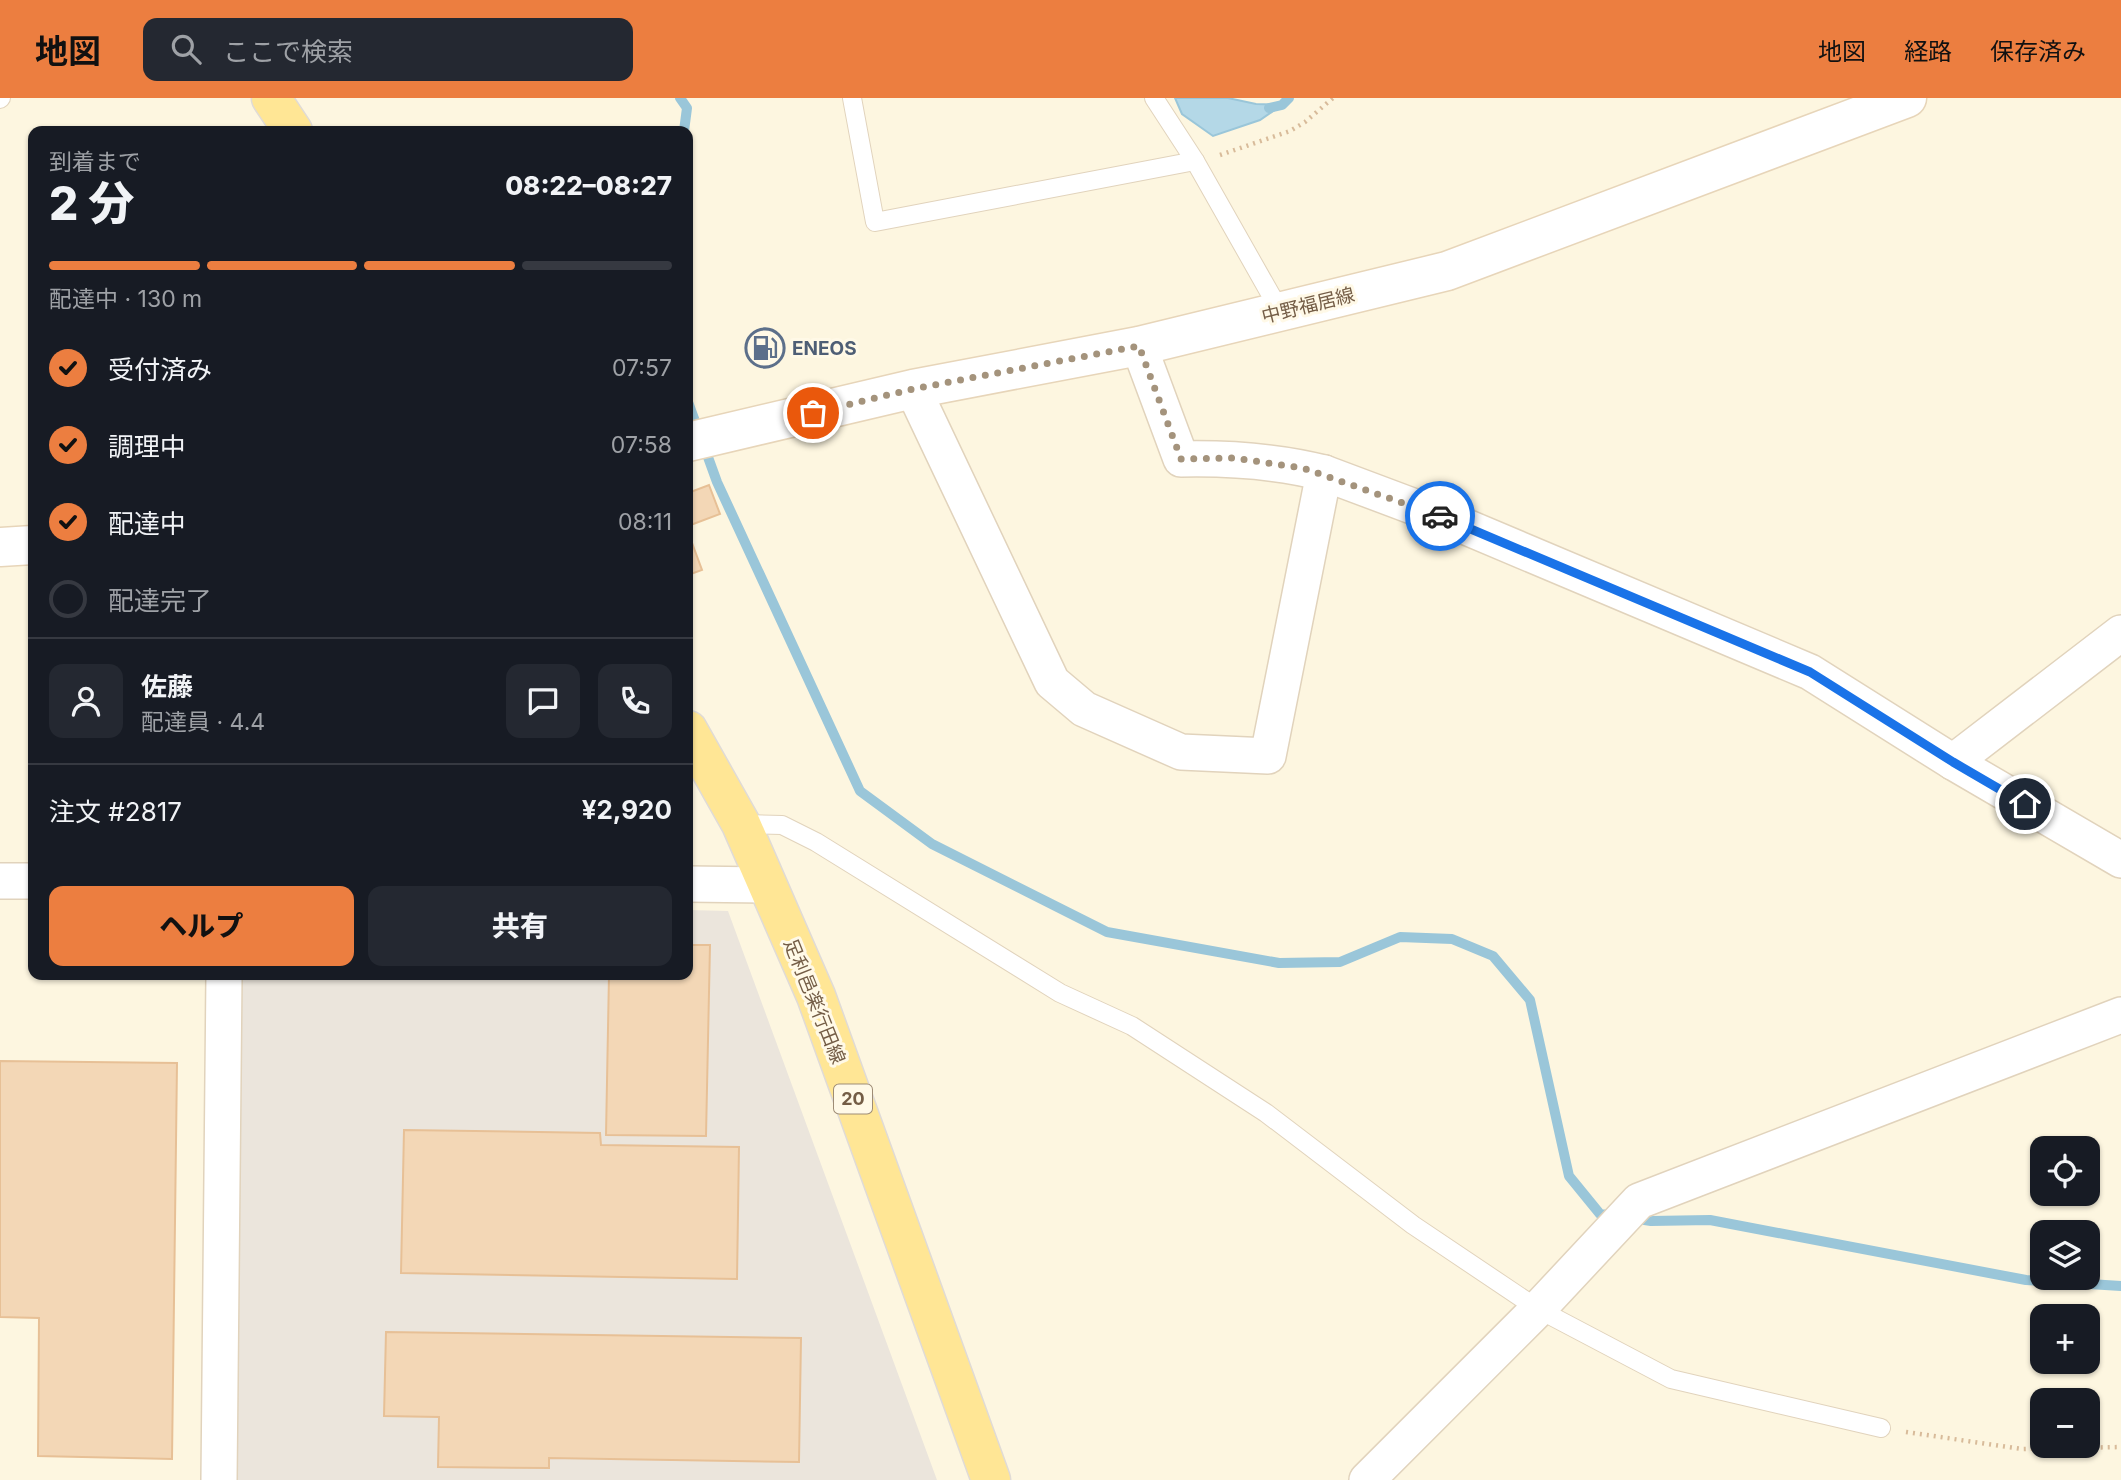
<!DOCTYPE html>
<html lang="ja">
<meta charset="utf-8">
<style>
body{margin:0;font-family:Inter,"Noto Sans JP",sans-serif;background:#242831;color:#f1f3f6;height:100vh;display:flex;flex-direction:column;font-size:26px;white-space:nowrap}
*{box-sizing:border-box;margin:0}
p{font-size:23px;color:#9ea1a6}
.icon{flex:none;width:38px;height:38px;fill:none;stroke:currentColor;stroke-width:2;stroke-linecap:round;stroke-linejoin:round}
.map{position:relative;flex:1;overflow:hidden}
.details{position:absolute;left:28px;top:28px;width:665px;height:854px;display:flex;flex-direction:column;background:#171b24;border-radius:14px;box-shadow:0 2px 5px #0004}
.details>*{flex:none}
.controls{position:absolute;left:2030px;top:1038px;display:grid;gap:14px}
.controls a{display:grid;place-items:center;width:70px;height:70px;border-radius:14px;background:#171b24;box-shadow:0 2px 5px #0004;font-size:35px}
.pin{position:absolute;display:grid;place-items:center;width:60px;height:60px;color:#fff;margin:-30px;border:4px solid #fff;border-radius:50%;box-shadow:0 2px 7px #0007}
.courier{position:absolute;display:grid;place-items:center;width:70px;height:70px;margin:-35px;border:5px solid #1a73e8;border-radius:50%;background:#fff;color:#222;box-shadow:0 2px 9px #0007}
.overview em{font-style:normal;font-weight:800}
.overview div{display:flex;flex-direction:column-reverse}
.overview{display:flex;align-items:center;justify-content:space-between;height:119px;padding:0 21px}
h1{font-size:46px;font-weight:800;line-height:52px}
.bar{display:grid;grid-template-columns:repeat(4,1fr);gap:10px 7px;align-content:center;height:84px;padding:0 21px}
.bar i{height:9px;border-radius:5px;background:#363941}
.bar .current{background:#ec7e40}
.bar p{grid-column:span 4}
.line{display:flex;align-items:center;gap:18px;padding:0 21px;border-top:2px solid #363941}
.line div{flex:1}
.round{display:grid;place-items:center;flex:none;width:74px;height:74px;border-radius:14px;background:#242831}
ol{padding:0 21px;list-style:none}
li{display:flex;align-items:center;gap:21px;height:77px}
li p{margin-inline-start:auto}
li .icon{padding:7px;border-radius:50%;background:#ec7e40;color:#111;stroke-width:4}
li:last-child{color:#9ea1a6}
li i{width:38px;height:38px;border:4px solid #363941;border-radius:50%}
.primary-button{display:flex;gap:14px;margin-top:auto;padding:14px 21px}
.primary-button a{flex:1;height:80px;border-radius:14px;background:#ec7e40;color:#111;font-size:28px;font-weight:800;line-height:80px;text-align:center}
.primary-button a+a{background:#242831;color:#f1f3f6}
header{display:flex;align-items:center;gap:42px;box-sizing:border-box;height:98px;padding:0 35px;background:#ec7e40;color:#111}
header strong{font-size:33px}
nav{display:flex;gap:38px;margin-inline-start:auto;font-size:24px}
.search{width:490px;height:63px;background:#242831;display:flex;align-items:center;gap:18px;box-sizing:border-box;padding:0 24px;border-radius:14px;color:#9ea1a6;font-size:26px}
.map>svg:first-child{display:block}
</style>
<header>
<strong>地図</strong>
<div class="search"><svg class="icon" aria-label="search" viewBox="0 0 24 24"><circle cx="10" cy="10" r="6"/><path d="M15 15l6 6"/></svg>ここで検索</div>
<nav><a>地図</a><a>経路</a><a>保存済み</a></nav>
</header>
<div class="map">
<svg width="2121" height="1382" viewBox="0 0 2121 1382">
<rect width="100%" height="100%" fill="#fdf6e0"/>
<path fill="#ebe5dc" d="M688 812 728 813 937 1382H231L237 877H688Z"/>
<path fill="#b4d8e7" stroke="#9ac6d9" stroke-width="2" d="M1175 0H1228L1256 6 1282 7 1260 22 1213 38 1182 16Z"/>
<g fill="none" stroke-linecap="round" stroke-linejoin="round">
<g stroke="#9ac6d9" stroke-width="10">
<path d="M680 0 687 10 684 33"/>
<path d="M1269 10 1282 7 1289 0"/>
<path d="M688 304 717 384 860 693 932 746 1107 834 1279 865 1340 864 1400 839 1452 841 1493 858 1530 902 1569 1078 1600 1116 1616 1118"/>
<path d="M1632 1120 1651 1123 1710 1122 2026 1182 2121 1188"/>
</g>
</g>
<g fill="#f3d7b6" stroke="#e7c096" stroke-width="2">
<path d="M709 387 720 416 688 428V395Z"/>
<path d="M688 434 702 472 688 477Z"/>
<path d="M688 847H710L706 1038 606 1037 609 877H688Z"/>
<path d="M0 963 177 965 172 1361 38 1358 39 1220 0 1219Z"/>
<path d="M404 1032 600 1035 601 1047 739 1049 737 1181 401 1175Z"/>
<path d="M386 1234 801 1240 799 1364 549 1360V1370L438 1369 439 1319 384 1318Z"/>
</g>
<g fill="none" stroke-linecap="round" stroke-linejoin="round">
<g stroke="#e1d3bc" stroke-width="20">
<g id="lane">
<path d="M852 0 875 124 1195 63"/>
<path d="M1154 0 1195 63 1280 213"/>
<path d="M0 1 1 0"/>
<path d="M741 726 782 727 816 744 1060 895 1132 928 1266 1015 1413 1127 1538 1211 1671 1281 1881 1330"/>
</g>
</g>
<g stroke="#e1d3bc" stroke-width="38">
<g id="street">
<path d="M1139 248 1181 361C1230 360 1277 363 1324 375L1452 423 1810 574 1953 664 2121 762"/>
<path d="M913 291 1052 584 1084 611 1181 654 1268 658 1324 375"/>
<path d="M1953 664 2121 535"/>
<path d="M0 783H33"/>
<path d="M688 786 768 787"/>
<path d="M219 1382 224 877"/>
<path d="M1367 1382 1538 1211 1639 1103 2121 917"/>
</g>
</g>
<g stroke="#e7d5b9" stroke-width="41">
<g id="secondary">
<path d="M688 344 913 291 1139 248 1447 173 1907 0"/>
<path d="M0 449 33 447"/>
</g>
</g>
<g stroke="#e0dbd6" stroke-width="41">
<g id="primary">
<path d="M271 0 293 33"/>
<path d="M688 632 741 726 816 898 991 1382"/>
</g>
</g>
<g stroke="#d8bb9a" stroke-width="4.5" stroke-dasharray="2 5" stroke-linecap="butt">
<path d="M1220 57 1290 33 1305 24 1333 0"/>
<path d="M1906 1334 2022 1351 2121 1349"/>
</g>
<use href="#lane" stroke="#fff" stroke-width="18"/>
<use href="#street" stroke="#fff" stroke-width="35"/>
<use href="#secondary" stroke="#fff" stroke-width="38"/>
<use href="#primary" stroke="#ffe695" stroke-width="38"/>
</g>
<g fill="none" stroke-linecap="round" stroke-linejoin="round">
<path stroke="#a4937c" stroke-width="7" stroke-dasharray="0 12.6" d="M813 315 913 291 1139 248 1181 361 1233 360 1303 370 1440 418"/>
<path stroke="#1a73e8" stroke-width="9" d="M1440 418 1810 574 1953 664 2025 706"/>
</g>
<defs>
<g id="fuel-ring" transform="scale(2.0125)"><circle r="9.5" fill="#fff9e7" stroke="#5c6f8a" stroke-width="1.5"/><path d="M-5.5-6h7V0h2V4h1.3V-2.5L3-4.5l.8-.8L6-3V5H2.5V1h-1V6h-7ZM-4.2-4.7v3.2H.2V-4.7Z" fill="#5c6f8a"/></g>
</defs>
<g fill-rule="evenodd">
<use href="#fuel-ring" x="765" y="250"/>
</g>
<g text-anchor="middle" stroke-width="6" stroke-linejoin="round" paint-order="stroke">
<rect fill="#fff9e7" stroke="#9e8c76" stroke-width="2" x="834" y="986.5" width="38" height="29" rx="5"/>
<g font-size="18" font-weight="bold" fill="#745d46">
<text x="853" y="1007">20</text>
</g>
<g font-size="19" fill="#745d46" stroke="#fff9e7">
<text transform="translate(1308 207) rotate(-14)" y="7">中野福居線</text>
<text transform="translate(815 903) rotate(68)" y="7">足利邑楽行田線</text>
</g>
<g font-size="19" font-weight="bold" fill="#4e5e75" stroke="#fff9e7" text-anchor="start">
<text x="792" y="257">ENEOS</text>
</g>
</g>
</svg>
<div class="controls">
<a><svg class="icon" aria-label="locate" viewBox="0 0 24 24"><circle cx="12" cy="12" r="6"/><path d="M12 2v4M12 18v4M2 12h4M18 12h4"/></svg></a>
<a><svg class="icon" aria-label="layers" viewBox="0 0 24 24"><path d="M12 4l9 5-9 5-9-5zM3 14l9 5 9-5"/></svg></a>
<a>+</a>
<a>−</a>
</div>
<div class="pin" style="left:813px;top:315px;background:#ea580c"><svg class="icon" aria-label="bag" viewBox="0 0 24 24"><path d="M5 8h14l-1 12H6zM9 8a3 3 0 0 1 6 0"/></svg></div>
<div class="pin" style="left:2025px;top:706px;background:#1f2937"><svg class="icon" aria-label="home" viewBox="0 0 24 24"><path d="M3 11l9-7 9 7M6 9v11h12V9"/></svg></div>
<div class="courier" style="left:1440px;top:418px"><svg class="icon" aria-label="car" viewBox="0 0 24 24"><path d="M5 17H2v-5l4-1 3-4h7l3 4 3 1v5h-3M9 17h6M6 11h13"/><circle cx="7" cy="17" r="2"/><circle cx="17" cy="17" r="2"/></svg></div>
<section class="details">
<div class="overview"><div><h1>2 分</h1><p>到着まで</p></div><em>08:22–08:27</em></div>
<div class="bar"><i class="current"></i><i class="current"></i><i class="current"></i><i></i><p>配達中 · 130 m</p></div>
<ol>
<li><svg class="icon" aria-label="check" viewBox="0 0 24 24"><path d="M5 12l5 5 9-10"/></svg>受付済み<p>07:57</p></li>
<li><svg class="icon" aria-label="check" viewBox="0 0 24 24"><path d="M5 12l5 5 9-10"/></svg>調理中<p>07:58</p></li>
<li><svg class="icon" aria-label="check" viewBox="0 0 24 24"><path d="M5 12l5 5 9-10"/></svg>配達中<p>08:11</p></li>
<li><i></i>配達完了</li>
</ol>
<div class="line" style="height:126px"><a class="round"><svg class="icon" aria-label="person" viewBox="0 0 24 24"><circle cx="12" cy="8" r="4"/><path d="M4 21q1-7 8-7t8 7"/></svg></a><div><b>佐藤</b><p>配達員 · 4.4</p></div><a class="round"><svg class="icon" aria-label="chat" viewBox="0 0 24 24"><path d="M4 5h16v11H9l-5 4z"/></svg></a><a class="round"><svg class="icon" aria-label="phone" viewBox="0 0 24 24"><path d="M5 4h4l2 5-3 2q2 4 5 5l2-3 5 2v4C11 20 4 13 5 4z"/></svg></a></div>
<div class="line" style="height:91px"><div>注文 #2817</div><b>¥2,920</b></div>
<div class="primary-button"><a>ヘルプ</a><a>共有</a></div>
</section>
</div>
